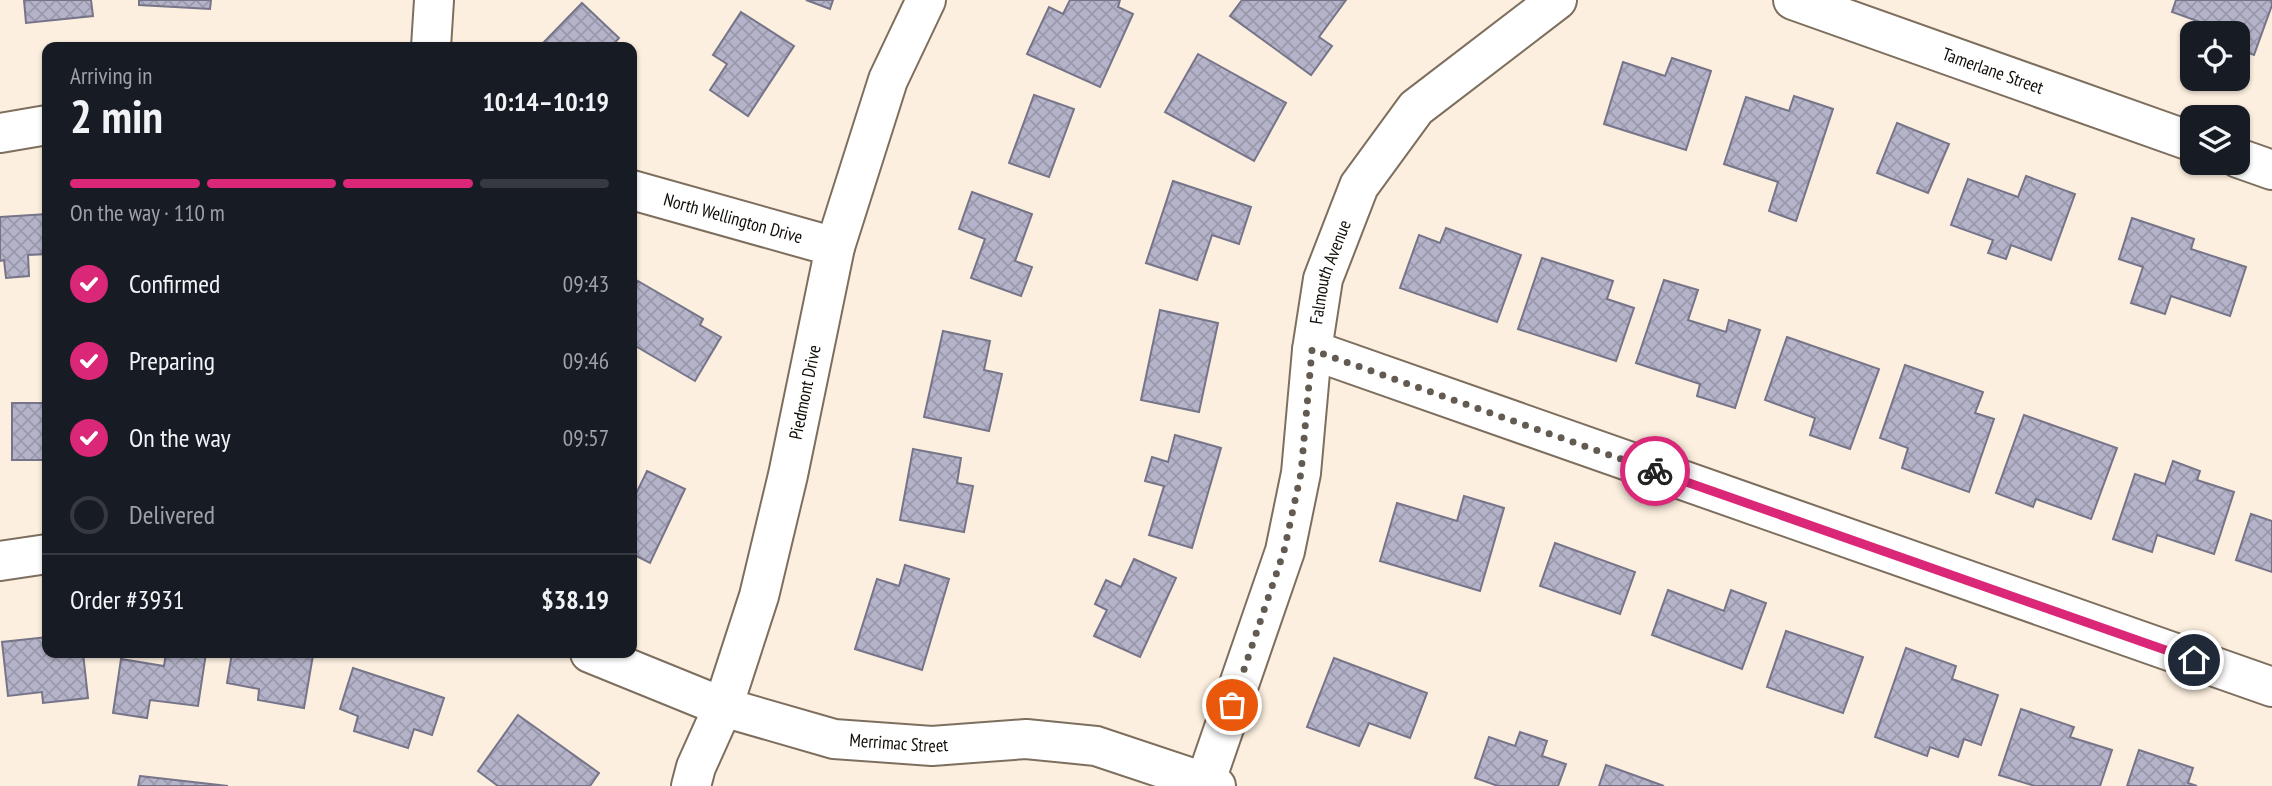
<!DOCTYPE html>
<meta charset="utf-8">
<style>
body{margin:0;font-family:"PT Sans Narrow",sans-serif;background:#20242c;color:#f1f3f6;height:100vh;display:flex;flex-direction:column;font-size:26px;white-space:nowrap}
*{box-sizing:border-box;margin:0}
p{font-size:23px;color:#9ea1a6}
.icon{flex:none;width:38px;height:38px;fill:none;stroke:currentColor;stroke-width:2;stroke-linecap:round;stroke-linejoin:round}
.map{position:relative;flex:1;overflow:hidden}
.drawer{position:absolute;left:42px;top:42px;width:595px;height:616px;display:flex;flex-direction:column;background:#171b24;border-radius:14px;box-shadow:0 2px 5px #0004}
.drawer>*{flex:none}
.buttons{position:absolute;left:2180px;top:21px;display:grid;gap:14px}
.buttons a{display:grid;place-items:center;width:70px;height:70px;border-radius:14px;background:#171b24;box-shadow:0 2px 5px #0004;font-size:35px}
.pin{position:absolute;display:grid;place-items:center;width:60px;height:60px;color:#fff;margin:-30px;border:4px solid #fff;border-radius:50%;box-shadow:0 2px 7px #0007}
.courier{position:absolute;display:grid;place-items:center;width:70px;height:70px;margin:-35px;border:5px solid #db2777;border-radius:50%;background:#fff;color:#222;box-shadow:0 2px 9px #0007}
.headline em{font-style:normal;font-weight:600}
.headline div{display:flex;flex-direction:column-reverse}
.headline{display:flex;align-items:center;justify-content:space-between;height:119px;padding:0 28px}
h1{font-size:46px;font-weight:600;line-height:52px}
.bar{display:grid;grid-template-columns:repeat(4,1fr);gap:10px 7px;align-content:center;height:84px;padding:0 28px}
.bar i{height:9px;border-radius:5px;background:#363941}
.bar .on{background:#db2777}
.bar p{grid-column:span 4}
.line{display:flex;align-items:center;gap:18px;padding:0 28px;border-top:2px solid #363941}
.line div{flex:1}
ol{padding:0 28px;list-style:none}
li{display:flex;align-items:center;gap:21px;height:77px}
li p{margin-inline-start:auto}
li .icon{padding:7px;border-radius:50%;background:#db2777;color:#fff;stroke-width:4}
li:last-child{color:#9ea1a6}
li i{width:38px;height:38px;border:4px solid #363941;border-radius:50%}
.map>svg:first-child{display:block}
</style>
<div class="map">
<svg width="2272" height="786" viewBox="0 0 2272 786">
<defs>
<pattern id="building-cross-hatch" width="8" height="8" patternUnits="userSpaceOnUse" patternTransform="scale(1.75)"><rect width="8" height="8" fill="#b4b3c9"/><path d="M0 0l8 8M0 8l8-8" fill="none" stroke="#9a99ab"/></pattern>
</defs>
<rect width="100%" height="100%" fill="#fcefdf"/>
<g fill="url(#building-cross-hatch)" stroke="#767489" stroke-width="2">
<path d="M24 0H91L93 16 26 23Z"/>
<path d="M139 0H211L210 9 139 5Z"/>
<path d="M806 0H833L830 9Z"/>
<path d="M1070 0H1120L1118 7 1133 14 1100 87 1027 54 1049 7 1063 14Z"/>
<path d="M1242 0H1346L1319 37 1332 46 1311 75 1230 16Z"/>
<path d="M2176 0H2272V5L2254 55 2238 49V33H2224L2225 31 2172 12Z"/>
<path d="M582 3 619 38 611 47H549L544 42Z"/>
<path d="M741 12 794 46 748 116 710 90 727 64 713 55Z"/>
<path d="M1198 54 1286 103 1254 161 1165 112Z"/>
<path d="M1672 58 1711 71 1686 150 1604 124 1623 62 1665 76Z"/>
<path d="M1034 95 1074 109 1049 177 1009 163Z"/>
<path d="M1794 96 1833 109 1796 221 1769 211 1778 182 1724 164 1746 97 1789 111Z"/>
<path d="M1897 123 1949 144 1928 193 1877 173Z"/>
<path d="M2026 176 2075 194 2051 260 2011 245 2006 259 1988 253 1993 240 1951 225 1968 179 2018 197Z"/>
<path d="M1173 181 1251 207 1239 244 1212 235 1197 280 1146 263Z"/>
<path d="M972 192 1032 214 1015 261 1032 267 1021 296 971 278 985 239 959 229Z"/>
<path d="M47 214V254L28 255 29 276 6 278 4 260 0 261V217Z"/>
<path d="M2132 218 2194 239 2191 249 2246 267 2230 316 2171 296 2165 314 2131 303 2143 267 2119 259Z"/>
<path d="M1446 228 1521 255 1497 322 1400 288 1419 235 1440 243Z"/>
<path d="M1542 258 1613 281 1607 299 1634 308 1616 361 1518 329Z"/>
<path d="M1664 280 1698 290 1688 320 1726 332 1729 320 1760 330 1735 408 1697 396 1700 384 1636 363Z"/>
<path d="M638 281 703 319 700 325 721 337 695 381 632 344V292Z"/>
<path d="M1160 310 1218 323 1199 412 1141 400Z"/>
<path d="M943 331 990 341 984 370 1002 374 989 431 924 417Z"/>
<path d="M1787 337 1879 369 1850 449 1810 435 1815 418 1765 400Z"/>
<path d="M1905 365 1983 392 1975 413 1994 419 1969 492 1902 468 1908 448 1880 438Z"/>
<rect x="12" y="403" width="35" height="57"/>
<path d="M2024 415 2117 448 2091 519 2036 499 2033 507 1996 493Z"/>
<path d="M1175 435 1221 448 1192 548 1149 535 1164 486 1145 481 1152 457 1168 462Z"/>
<path d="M913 449 961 458 957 483 973 486 964 532 900 520Z"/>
<path d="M2173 461 2200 471 2197 480 2234 492 2214 554 2157 535 2152 552 2113 539 2135 474 2165 484Z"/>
<path d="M647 471 685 489 650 563 632 554V497L634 498Z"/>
<path d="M1464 496 1504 508 1480 591 1380 561 1397 503 1457 521Z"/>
<path d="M2251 514 2272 521V572L2236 560Z"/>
<path d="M1555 543 1635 572 1620 614 1540 586Z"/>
<path d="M1134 559 1176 578 1140 657 1094 636 1107 610 1095 604 1106 580 1121 587Z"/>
<path d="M905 565 949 579 922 670 855 649 877 579 899 586Z"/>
<path d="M1668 590 1724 611 1731 590 1766 603 1742 669 1652 635Z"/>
<path d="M1786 631 1863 657 1843 713 1767 687Z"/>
<path d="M47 637V653H83L88 698 43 703 42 692 8 696 2 642Z"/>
<path d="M1906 648 1956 666 1952 679 1998 695 1981 745 1964 739 1958 757 1930 747 1927 756 1875 737Z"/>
<path d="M166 653H206L198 706 150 700 147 718 113 713 121 659 164 666Z"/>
<path d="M232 653H299L313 655 304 708 258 700 259 689 227 683Z"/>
<path d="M1334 658 1427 693 1410 738 1369 723 1359 746 1307 727Z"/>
<path d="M353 668 444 698 432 735 414 729 408 748 354 731 358 716 340 709Z"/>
<path d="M2021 709 2074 727 2070 737 2112 750 2100 786H2035L1999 775Z"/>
<path d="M518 715 599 773 590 786H498L478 771Z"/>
<path d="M1520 732 1547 741 1542 756 1566 764 1558 786H1498L1475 778 1489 737 1515 746Z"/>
<path d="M2139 750 2193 768 2188 783 2197 786H2127Z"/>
<path d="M1606 765 1664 786H1599Z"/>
<path d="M140 776 228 786H138Z"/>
</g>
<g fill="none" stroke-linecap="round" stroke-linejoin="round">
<g stroke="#7d6e5d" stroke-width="42">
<g id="minor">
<path id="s1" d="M1793 0 2193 142"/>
<path d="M431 47 434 0"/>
<path d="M0 133 47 125"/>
<path d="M2238 158 2272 170"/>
<path id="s2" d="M632 190 835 247"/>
<path d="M1312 350 2272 687"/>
<path d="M0 561 47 554"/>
<path id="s3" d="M590 653 723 707 834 739 932 746 1026 739 1096 746 1216 786"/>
<path id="s4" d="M691 786 696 767 723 707 759 596 788 475 835 247 888 80 926 0"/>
<path id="s5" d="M1204 786 1285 551 1301 473 1312 350 1323 279 1359 186 1416 108 1557 0"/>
</g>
</g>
<use href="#minor" stroke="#fff" stroke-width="38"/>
</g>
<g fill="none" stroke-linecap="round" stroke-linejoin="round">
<path stroke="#635b52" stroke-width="7" stroke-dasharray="0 12.6" d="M1232 705 1284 551 1301 473 1312 350 1655 471"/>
<path stroke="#db2777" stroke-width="9" d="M1655 471 2194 660"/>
</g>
<g text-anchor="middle" stroke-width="7" stroke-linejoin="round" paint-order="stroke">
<g font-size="18" fill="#110c06" stroke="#fcefdf">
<text dy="6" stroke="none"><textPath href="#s1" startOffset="212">Tamerlane Street</textPath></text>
<text dy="6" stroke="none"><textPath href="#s2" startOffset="105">North Wellington Drive</textPath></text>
<text dy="6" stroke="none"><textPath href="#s5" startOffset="532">Falmouth Avenue</textPath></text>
<text dy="6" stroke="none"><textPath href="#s4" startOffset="411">Piedmont Drive</textPath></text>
<text dy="6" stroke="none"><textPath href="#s3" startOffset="324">Merrimac Street</textPath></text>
</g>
</g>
</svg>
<div class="buttons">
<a><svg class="icon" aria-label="locate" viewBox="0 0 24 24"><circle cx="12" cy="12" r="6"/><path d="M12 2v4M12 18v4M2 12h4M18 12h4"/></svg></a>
<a><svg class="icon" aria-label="layers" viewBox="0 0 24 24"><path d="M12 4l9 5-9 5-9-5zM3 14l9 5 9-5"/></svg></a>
</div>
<div class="pin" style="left:1232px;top:705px;background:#ea580c"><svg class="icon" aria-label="bag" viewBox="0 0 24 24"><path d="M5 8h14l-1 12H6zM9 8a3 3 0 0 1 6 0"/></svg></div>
<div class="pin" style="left:2194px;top:660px;background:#1f2937"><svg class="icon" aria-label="home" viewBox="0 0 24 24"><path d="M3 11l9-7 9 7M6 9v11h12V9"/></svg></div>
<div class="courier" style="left:1655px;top:471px"><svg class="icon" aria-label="bike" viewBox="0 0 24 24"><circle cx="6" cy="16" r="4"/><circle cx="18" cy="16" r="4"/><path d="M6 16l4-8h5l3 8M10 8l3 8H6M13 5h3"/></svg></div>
<section class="drawer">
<div class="headline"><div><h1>2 min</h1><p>Arriving in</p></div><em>10:14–10:19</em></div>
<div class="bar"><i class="on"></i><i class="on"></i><i class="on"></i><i></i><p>On the way · 110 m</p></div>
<ol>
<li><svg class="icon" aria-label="check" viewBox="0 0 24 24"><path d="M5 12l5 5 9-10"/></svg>Confirmed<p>09:43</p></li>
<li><svg class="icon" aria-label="check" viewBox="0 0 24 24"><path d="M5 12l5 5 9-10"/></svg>Preparing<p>09:46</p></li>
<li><svg class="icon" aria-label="check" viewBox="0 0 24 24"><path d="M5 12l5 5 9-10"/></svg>On the way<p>09:57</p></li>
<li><i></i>Delivered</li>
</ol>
<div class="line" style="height:91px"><div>Order #3931</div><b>$38.19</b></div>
</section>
</div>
